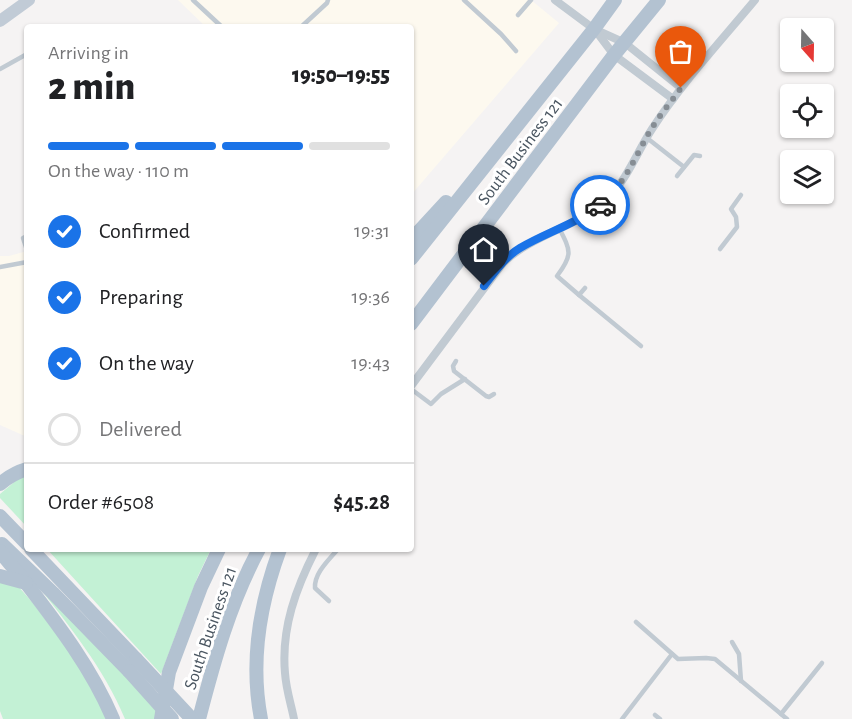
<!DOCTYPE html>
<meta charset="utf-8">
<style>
body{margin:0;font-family:"Alegreya Sans",sans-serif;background:#f2f2f2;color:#202124;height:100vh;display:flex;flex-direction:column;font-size:22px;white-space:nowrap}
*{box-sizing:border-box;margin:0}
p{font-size:20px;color:#757577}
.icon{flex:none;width:33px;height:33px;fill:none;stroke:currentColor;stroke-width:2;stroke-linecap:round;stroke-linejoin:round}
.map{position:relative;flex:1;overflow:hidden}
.details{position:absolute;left:24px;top:24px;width:390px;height:528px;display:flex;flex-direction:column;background:#fff;border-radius:6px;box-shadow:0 2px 4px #0004}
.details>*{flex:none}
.needle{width:39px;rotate:160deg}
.fabs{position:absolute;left:780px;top:18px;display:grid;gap:12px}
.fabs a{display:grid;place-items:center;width:54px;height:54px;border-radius:6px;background:#fff;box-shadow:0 2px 4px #0004;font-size:30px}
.pin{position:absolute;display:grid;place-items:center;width:51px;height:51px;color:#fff;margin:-62px -26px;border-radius:50% 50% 50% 0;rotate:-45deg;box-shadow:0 0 6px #0007}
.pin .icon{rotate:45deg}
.courier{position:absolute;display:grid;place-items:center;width:60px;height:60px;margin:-30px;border:4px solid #1a73e8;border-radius:50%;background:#fff;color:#222;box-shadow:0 2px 8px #0007}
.head em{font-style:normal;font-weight:800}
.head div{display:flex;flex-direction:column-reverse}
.head{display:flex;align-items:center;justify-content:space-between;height:102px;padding:0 24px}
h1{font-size:39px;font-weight:800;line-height:45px}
.bar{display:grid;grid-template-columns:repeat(4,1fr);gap:9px 6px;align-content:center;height:72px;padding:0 24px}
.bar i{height:8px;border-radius:4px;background:#e0e0e0}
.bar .selected{background:#1a73e8}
.bar p{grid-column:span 4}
.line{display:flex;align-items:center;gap:15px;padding:0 24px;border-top:2px solid #e0e0e0}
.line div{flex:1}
ol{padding:0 24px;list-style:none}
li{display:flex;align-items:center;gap:18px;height:66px}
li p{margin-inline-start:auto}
li .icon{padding:6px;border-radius:50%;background:#1a73e8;color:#fff;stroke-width:4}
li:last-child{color:#757577}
li i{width:33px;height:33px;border:3px solid #e0e0e0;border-radius:50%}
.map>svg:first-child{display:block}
</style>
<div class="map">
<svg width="852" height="719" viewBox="0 0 852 719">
<rect width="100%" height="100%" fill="#f5f3f3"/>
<g fill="#fdf9ef">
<path d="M178 0H531L559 23 411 195V27H206Z"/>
<path d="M27 251V437L0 425V256H9Z"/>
</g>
<g fill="#c3f1d5">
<path d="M27 475V527L0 498V494L19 478Z"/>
<path d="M47 549H211L198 576 161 674Z"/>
<path d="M0 581 18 586 32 602 81 666 109 719H3L0 711Z"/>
<path d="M35 582 156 706V719H125C104 668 69 626 35 582Z"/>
</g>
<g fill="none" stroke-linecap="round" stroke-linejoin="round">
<g stroke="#c1cad2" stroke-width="4.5">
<path d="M193 0 222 27"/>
<path d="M464 0 501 34 516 51"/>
<path d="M518 15 531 0"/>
<path d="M301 27 327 3 328 0"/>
<path d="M0 69 27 54"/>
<path d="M647 138 684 167"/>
<path d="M677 176 694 155 700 156"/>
<path d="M559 228C571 251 573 255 557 276L579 295 585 288"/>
<path d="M27 236 23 238 27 250"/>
<path d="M720 249 737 227 736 217 731 209 741 195"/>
<path d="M0 267 27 262"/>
<path d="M579 295 641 346"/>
<path d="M456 361 453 366 454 371 486 396 489 397 494 394"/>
<path d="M411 389 431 404 441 394 465 379"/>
<path d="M329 601 315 588C314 573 329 560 338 549"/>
<path d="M636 622 678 659 706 658 715 659 787 719"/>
<path d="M732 642 739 654 741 681"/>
<path d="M781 714 822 663"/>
<path d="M655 715 660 719"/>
<path d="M622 719 672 654"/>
</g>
<g stroke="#c1cad2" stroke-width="8">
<path d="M555 0 594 29 625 43 681 88"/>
<path d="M596 31 614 55 673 99"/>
<path d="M411 386 503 263C533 234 579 227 608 198 628 178 637 152 652 129 682 83 720 42 755 0"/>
<path d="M294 719C291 704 286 689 285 673 281 628 296 588 316 549"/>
</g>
<path stroke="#c1cbd6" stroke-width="12" d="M0 21 29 0"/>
<g stroke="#b3c2d1" stroke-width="14">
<path d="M411 240 446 202"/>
<path d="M411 259 594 29 615 0"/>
<path d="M411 324 614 55 659 0"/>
<path d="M0 484C8 477 17 472 27 469"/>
<path d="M0 516 27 544"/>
<path d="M2 544 53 593 129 671"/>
<path d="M31 549 136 659"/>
<path d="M0 551C8 563 18 572 26 583 59 626 92 669 113 719"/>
<path d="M0 576 26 583"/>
<path d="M161 719 169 672 201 587 219 549"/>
<path d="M199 719C214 661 230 603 259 549"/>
<path d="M261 719C250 662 260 603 280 549"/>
</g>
<g stroke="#b3c2d1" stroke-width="14">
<path d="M136 659 192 719"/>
<path d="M129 671 172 719"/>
</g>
</g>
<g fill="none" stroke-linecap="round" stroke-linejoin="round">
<path stroke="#868d94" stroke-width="6" stroke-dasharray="0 10.8" d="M600 205C624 186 635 157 650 131 659 116 671 102 681 88"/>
<path stroke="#1a73e8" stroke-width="8" d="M484 286C495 272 505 257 520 248 545 233 576 224 600 205"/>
</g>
<g text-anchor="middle" stroke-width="6" stroke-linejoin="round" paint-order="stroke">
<g font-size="18" fill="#4a5661" stroke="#fff">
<text transform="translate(520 151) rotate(-53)" y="6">South Business 121</text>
<text transform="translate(210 628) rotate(-71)" y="6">South Business 121</text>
</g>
</g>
</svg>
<div class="fabs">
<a><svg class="needle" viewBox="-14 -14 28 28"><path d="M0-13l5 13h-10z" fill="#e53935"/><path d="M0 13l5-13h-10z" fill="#757577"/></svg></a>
<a><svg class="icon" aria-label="locate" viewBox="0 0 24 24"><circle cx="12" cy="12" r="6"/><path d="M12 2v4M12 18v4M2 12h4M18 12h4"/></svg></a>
<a><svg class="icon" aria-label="layers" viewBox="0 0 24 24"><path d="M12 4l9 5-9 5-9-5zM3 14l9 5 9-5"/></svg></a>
</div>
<div class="pin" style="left:681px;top:88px;background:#ea580c"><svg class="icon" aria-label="bag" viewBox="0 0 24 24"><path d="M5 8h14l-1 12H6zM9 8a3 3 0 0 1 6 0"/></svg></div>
<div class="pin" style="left:484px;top:286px;background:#1f2937"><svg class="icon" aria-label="home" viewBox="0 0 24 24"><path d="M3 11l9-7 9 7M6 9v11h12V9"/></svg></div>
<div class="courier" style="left:600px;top:205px"><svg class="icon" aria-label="car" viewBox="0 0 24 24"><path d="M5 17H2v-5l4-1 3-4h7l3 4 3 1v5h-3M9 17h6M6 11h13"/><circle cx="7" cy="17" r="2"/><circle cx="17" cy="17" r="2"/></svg></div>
<section class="details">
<div class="head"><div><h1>2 min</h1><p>Arriving in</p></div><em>19:50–19:55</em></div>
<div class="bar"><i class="selected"></i><i class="selected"></i><i class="selected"></i><i></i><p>On the way · 110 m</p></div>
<ol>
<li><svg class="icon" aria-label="check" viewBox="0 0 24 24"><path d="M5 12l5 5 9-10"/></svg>Confirmed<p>19:31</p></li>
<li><svg class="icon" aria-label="check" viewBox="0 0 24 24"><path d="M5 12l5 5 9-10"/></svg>Preparing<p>19:36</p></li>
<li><svg class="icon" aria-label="check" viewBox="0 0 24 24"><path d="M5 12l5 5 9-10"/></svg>On the way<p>19:43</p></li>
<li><i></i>Delivered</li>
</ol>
<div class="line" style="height:78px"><div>Order #6508</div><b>$45.28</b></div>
</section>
</div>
